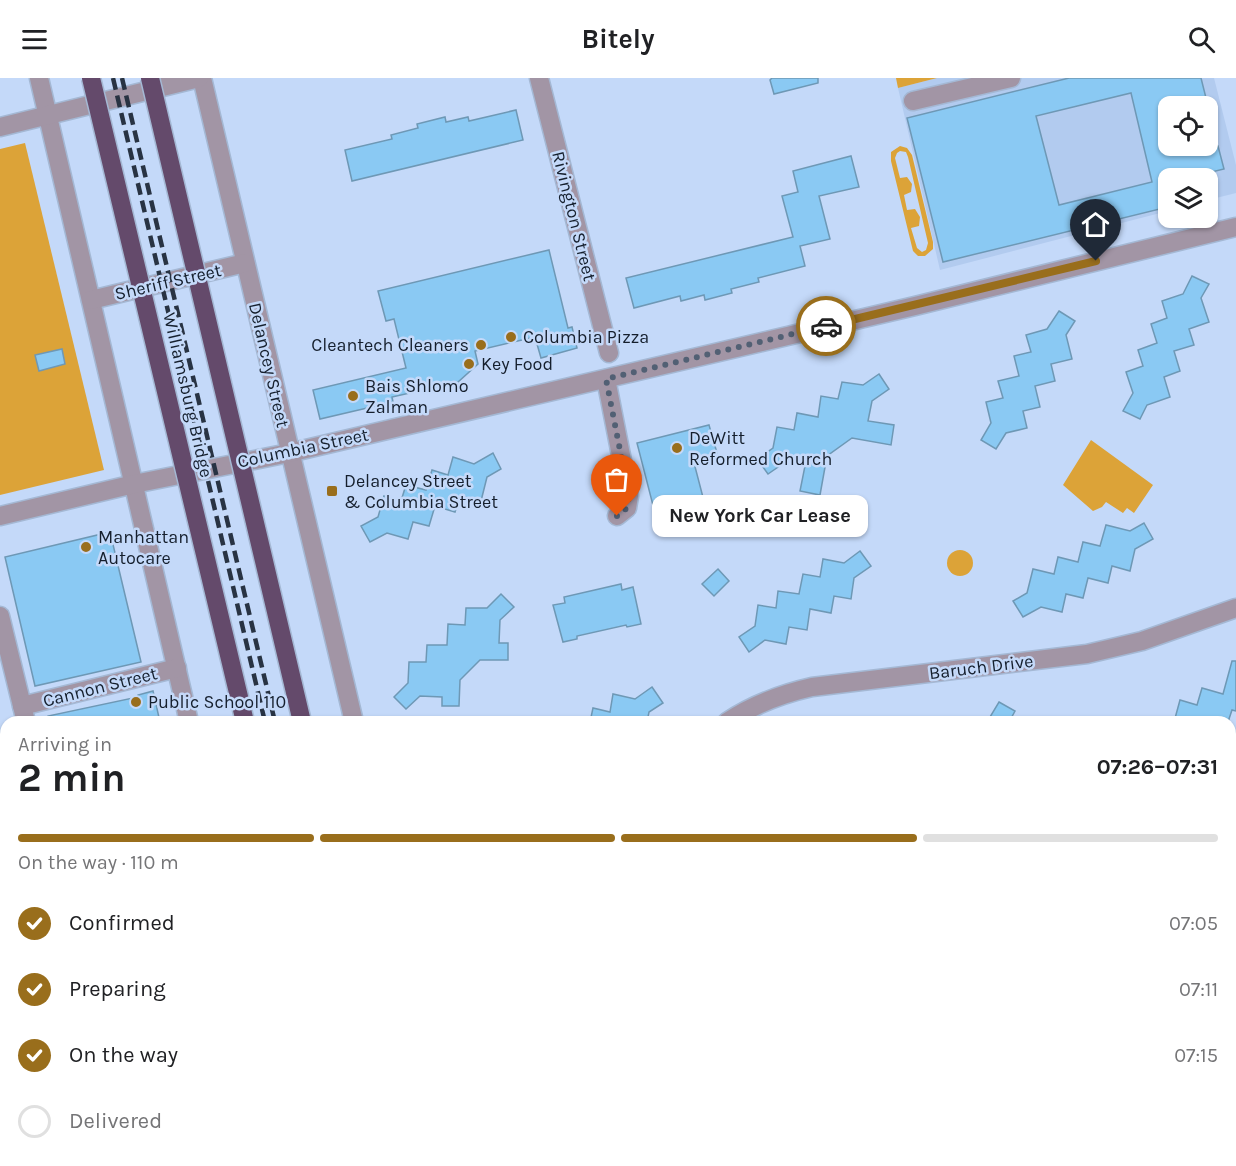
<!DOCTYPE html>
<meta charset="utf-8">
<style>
body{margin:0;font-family:Karla,sans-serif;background:#f2f2f2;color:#202124;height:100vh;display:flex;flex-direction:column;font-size:22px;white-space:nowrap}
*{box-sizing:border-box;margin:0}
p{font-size:20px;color:#757577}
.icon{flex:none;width:33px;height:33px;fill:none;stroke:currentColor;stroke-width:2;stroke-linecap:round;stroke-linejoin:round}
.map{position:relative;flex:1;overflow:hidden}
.panel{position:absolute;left:0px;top:638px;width:1236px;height:452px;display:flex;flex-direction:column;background:#fff;border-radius:18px 18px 0 0;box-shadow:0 2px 4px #0004}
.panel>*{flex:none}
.fabs{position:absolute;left:1158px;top:18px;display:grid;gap:12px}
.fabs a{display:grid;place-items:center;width:60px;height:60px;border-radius:12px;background:#fff;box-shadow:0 2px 4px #0004;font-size:30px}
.pin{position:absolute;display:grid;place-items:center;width:51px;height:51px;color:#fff;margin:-62px -26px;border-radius:50% 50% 50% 0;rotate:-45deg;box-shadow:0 0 6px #0007}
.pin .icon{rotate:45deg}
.courier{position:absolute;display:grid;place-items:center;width:60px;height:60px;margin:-30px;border:4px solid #996e1c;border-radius:50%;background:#fff;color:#222;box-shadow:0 2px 8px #0007}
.bubble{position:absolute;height:42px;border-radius:12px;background:#fff;box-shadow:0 2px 4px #0004;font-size:20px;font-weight:700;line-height:42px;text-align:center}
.head em{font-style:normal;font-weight:700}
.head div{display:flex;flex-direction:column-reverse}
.head{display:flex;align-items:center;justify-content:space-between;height:102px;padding:0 18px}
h1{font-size:39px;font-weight:700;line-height:45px}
.bar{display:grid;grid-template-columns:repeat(4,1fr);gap:9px 6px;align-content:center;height:72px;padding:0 18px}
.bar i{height:8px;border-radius:4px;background:#e0e0e0}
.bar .on{background:#996e1c}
.bar p{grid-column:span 4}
ol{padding:0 18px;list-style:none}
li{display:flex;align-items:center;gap:18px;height:66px}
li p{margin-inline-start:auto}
li .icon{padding:6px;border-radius:50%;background:#996e1c;color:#fff;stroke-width:4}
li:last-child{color:#757577}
li i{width:33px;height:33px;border:3px solid #e0e0e0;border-radius:50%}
header{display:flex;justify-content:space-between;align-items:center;height:78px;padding:0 18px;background:#fff;font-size:27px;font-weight:700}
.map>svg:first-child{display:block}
</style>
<header><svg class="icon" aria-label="menu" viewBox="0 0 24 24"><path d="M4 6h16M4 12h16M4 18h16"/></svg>Bitely<svg class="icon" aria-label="search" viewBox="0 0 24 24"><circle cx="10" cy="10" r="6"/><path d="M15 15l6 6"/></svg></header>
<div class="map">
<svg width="1236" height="1088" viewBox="0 0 1236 1088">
<rect width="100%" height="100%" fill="#c4d9f9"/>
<g fill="#b2cbef" fill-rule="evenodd">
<path d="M937 0H1214L1236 87V115L1208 122V100H1168V133L940 192 898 10ZM1168 28H1208V68H1168Z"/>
<path d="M1236 733V896L1230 897V734Z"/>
</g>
<g fill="#dca338" fill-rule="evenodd">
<path d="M896 0H937L898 10Z"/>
<path d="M25 65 104 392 0 417V71Z"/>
<path d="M900 68 907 70 912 77 933 164V171L925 178H918L913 173 891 83V74ZM900 73 906 74 908 79 928 165 926 172 922 174 917 170 911 150 919 148 920 139 915 131 907 132 904 117 911 114 912 106 907 99 900 100 895 80 897 75Z"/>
<path d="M1091 362 1153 407 1134 435 1127 430 1123 435 1106 424 1102 429 1093 433 1063 407Z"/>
<circle cx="960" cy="485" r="13"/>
</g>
<g fill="#8ac9f3" stroke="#6e98b5" stroke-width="1.5" fill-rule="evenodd">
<path d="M772 0H818V5L774 16 770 2Z"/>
<path d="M1069 0H1201L1208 28H1168V68H1218L1224 91 1203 96 1204 100H1168V129L943 184 907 40ZM1131 15 1152 104 1059 127 1036 38Z"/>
<path d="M516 32 523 62 352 103 345 72 392 61 391 57 418 50 417 46 445 39 446 44 468 39 469 43Z"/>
<path d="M851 78 859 109 819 118 830 161 800 168 805 188 758 200 759 204 731 211 732 215 705 222 704 217 681 223 680 218 634 230 626 200 793 159 782 118 798 114 793 93Z"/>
<path d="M549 172 568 250 572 249 577 270 541 280 535 259 475 273 478 286 458 304 392 319 393 324 320 341 313 312 406 290 394 241 386 243 378 213Z"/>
<path d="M1192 198 1209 206 1201 220 1209 244 1189 251 1194 267 1174 273 1180 293 1164 299 1170 319 1147 327 1140 341 1123 333 1133 315 1126 294 1143 288 1138 272 1157 265 1151 246 1167 240 1162 223 1183 216Z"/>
<path d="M1059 233 1075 243 1066 257 1072 281 1051 286 1055 303 1035 308 1040 329 1023 333 1027 350 1006 355 996 371 981 362 991 345 986 324 1003 320 998 303 1019 298 1014 278 1031 274 1026 257 1047 251Z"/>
<path d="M62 271 65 286 39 293 35 277Z"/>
<path d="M879 296 889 311 872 323 868 343 894 347 891 367 852 360 827 378 820 417 800 413 805 388 784 385 768 396 757 381 773 370 777 349 794 352 797 335 818 339 821 318 838 321 842 304 863 307Z"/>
<path d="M709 347 717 375 693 381 705 427 656 439 637 365Z"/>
<path d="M493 375 501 391 487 399 481 423 460 418 455 434 435 428 429 448 413 444 408 461 387 455 370 464 361 448 378 439 384 418 401 423 406 407 426 412 432 392 448 397 453 379 474 386Z"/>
<path d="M1144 445 1153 461 1135 471 1130 493 1112 488 1108 505 1088 500 1083 520 1066 516 1062 534 1041 529 1023 539 1013 523 1027 515 1033 491 1054 496 1058 479 1078 484 1083 464 1100 468 1106 447 1130 453Z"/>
<path d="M110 454 141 584 35 608 5 479Z"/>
<path d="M860 473 871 488 854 500 851 521 834 518 831 535 810 531 807 552 789 549 786 566 765 562 749 574 739 559 755 548 758 527 776 530 778 513 799 516 803 496 820 499 823 481 844 485Z"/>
<path d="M718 491 729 503 714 518 702 506Z"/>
<path d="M621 506 622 512 633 509 641 546 627 549 626 547 577 558V561L563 564 553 527 565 525 564 519Z"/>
<path d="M501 516 514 529 500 542 499 565H508V582H480L460 602 459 628H442V619L420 618 406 631 394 619 408 605 409 584H426L427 567H447L448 546 465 547 466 530H487Z"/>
<path d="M1232 583H1236V633L1232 632 1228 644H1174L1180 622 1197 627 1202 610 1223 616Z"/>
<path d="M652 609 663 625 649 634 647 644H590L593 630 610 634 613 616 635 621Z"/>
<path d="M153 613 160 644H48V638L138 619V617Z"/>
<path d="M999 624 1015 633 1009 644H987Z"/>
</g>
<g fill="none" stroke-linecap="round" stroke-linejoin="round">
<g stroke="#a4b8d4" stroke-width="21">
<g id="minor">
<path d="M39 0 189 644"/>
<path d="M202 0 354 644"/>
<path d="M539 0 609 275"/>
<path d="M913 23 1011 0"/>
<path d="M0 49 199 0"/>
<path d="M91 222 245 185"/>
<path d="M606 301 629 418 627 430 617 438"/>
<path d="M0 438 134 406 289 375 915 228 1236 149"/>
<path d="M0 538 26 644"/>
<path d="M22 628 177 590"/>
<path d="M727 644C754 626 781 616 812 609L1087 576 1142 563 1236 530"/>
<path d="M1230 714 1236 713"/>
<path d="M0 822 6 821"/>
<path d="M1230 911 1236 909"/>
<path d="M292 1083 293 1088"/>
<path d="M469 1083 472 1088"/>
<path d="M1129 1088 1145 1083"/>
</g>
</g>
<g stroke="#a4b8d4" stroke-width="21">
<path id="major" d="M1230 1056 1236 1053"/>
</g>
<g stroke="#a4b8d4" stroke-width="21">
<g id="highway">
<path d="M338 1083 339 1088"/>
<path d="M358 1083 359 1088"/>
<path d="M394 1083 395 1088"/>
<path d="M410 1083 411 1088"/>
<path d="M1164 1088 1177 1083"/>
<path d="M1219 1088 1236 1081"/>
</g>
</g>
<use href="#minor" stroke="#a295a5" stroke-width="18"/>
<use href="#major" stroke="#745d7b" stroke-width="18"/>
<use href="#highway" stroke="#644a6b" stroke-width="18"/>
<g stroke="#283343" stroke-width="4.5" stroke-dasharray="12 6" stroke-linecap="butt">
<path d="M113 0 265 644"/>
<path d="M122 0 275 644"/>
<path d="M369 1083 371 1088"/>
<path d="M379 1083 380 1088"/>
</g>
<g stroke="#a4b8d4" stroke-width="21" stroke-linecap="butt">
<g id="highway-bridge">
<path d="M91 0 245 644"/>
<path d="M150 0 302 644"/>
</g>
</g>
<use href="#highway-bridge" stroke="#644a6b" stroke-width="18"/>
</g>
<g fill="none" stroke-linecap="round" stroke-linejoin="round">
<path stroke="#526074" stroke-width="6" stroke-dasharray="0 10.8" d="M617 438 627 430 629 418 606 301 826 248"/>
<path stroke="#996e1c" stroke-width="8" d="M826 248 1096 183"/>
</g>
<g fill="#996e1c" stroke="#c4d9f9" stroke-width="2">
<circle cx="511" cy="259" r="6"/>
<circle cx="481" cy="267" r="6"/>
<circle cx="469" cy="286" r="6"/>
<circle cx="353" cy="318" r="6"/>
<circle cx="677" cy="370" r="6"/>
<rect x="326" y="407" width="12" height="12" rx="3"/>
<circle cx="86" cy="469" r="6"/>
<circle cx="136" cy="624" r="6"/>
</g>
<g text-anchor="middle" stroke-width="5" stroke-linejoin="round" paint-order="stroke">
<g font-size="18" fill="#151f2d" stroke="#c4d9f9">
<text transform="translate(574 138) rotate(76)" y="6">Rivington Street</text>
<text transform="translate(168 204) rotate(-13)" y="6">Sheriff Street</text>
<text transform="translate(269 287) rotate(77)" y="6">Delancey Street</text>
<text transform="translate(188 317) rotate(77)" y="6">Williamsburg Bridge</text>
<text transform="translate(303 370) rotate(-12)" y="6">Columbia Street</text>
<text transform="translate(981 589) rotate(-7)" y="6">Baruch Drive</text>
<text transform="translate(100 609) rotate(-14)" y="6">Cannon Street</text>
</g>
<g font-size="18" fill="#151f2d" stroke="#c4d9f9" text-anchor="start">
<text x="523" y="265">Columbia Pizza</text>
<text x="469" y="273" text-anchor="end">Cleantech Cleaners</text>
<text x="481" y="292">Key Food</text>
<text x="365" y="314">Bais Shlomo<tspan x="365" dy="21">Zalman</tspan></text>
<text x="689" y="366">DeWitt<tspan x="689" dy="21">Reformed Church</tspan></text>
<text x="344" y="409">Delancey Street<tspan x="344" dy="21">&amp; Columbia Street</tspan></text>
<text x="98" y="465">Manhattan<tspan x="98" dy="21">Autocare</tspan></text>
<text x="148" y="630">Public School 110</text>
</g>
</g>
</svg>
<div class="fabs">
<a><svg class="icon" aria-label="locate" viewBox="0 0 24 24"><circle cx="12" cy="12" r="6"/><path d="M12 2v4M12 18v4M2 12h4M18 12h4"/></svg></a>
<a><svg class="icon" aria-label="layers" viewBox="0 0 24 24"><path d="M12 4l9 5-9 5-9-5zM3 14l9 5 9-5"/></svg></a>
</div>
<div class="pin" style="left:617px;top:438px;background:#ea580c"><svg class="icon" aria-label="bag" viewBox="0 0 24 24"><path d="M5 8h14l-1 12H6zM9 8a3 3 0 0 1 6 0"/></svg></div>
<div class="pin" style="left:1096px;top:183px;background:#1f2937"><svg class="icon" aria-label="home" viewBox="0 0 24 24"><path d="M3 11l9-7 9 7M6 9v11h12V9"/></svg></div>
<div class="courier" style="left:826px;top:248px"><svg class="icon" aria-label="car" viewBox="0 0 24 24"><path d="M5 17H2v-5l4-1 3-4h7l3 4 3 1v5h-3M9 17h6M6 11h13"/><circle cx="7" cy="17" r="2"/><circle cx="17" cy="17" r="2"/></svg></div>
<div class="bubble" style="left:652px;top:417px;width:216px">New York Car Lease</div>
<section class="panel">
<div class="head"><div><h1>2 min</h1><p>Arriving in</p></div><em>07:26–07:31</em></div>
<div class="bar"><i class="on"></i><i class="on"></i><i class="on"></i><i></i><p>On the way · 110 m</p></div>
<ol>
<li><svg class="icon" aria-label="check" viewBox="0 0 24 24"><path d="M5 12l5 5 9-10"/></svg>Confirmed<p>07:05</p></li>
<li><svg class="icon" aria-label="check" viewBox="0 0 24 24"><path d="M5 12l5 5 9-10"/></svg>Preparing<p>07:11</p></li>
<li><svg class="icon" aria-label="check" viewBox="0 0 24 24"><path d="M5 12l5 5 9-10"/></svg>On the way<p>07:15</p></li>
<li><i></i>Delivered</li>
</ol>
</section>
</div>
